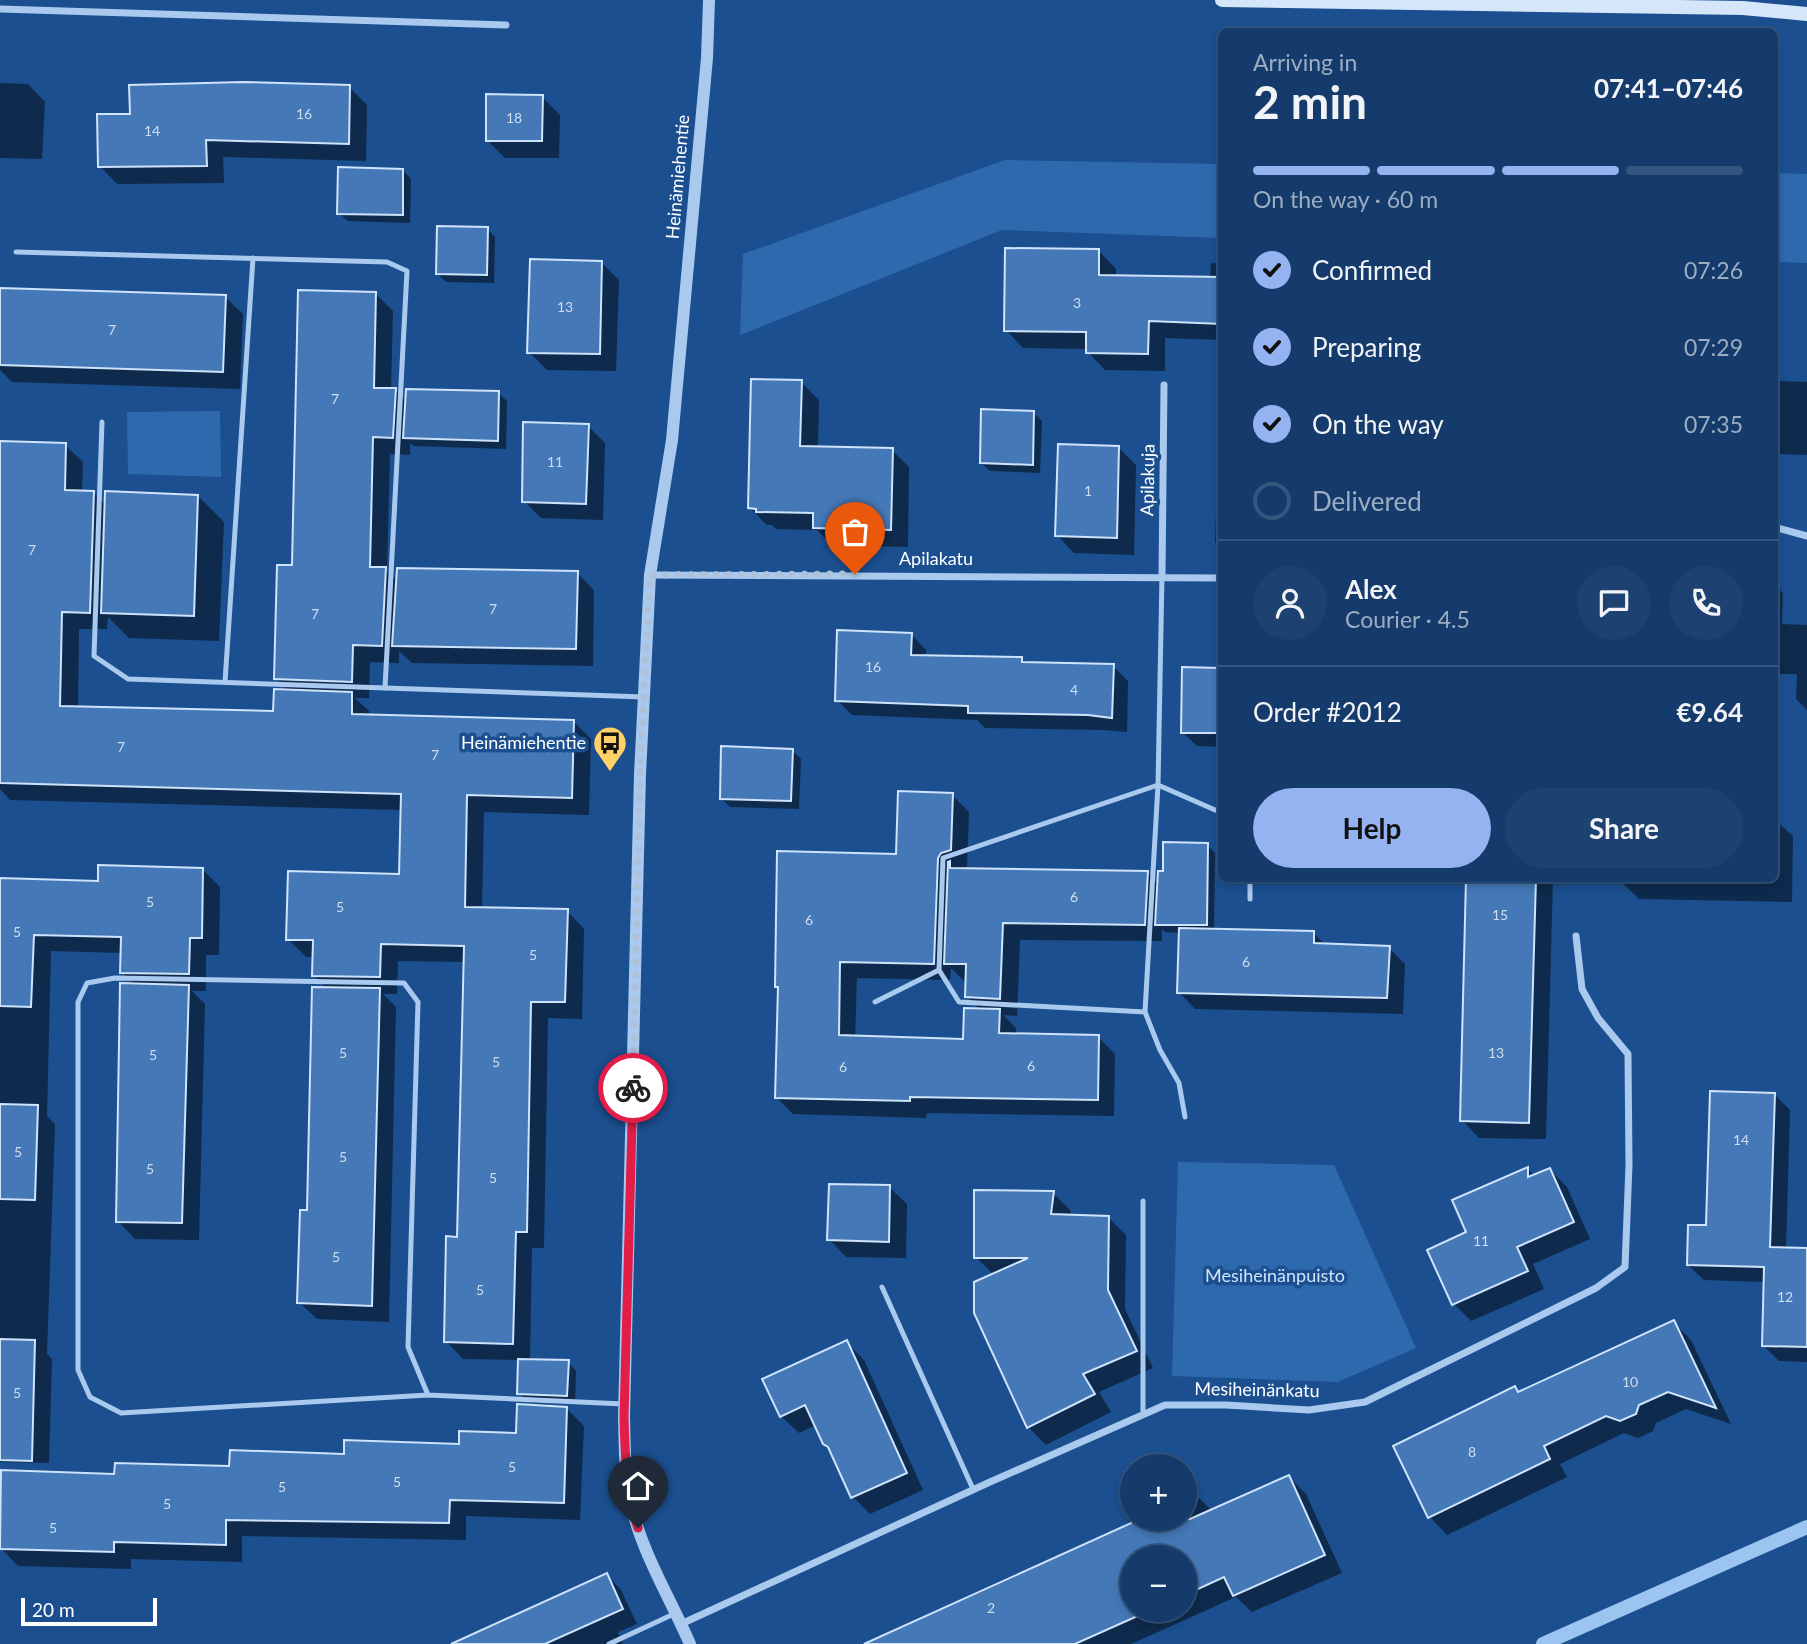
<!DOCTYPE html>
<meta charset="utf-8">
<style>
body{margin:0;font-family:Lato,sans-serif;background:#1d4271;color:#f1f3f6;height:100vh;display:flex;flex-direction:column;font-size:26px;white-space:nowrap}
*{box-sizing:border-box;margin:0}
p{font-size:23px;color:#9dadc1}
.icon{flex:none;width:38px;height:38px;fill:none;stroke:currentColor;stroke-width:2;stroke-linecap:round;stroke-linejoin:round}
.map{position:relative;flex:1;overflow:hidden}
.details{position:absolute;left:1218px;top:28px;width:560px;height:854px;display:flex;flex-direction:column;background:#143b6b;border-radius:10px;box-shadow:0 4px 10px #0003,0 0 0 2px #33557e}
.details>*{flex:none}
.buttons{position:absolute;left:1120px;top:1454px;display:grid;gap:14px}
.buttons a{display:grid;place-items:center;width:77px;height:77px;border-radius:50%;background:#143b6b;box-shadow:0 4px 10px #0003,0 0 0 2px #33557e;font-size:35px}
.scale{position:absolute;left:21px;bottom:18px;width:136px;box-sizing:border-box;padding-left:7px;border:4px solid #fff;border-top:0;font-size:19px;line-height:24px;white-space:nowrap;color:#fff;-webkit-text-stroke:5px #1b4f8f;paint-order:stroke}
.pin{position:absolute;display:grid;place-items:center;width:60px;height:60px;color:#fff;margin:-72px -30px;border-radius:50% 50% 50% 0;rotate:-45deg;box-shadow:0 0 7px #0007}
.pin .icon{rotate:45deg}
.courier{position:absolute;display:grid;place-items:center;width:70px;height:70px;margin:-35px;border:5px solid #e11d48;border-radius:50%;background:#fff;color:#222;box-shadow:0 2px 9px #0007}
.headline em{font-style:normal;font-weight:700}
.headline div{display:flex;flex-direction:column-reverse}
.headline{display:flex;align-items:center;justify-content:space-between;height:119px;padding:0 35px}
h1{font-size:46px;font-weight:700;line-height:52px}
.bar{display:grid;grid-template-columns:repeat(4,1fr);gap:10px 7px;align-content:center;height:84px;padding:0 35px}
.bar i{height:9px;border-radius:5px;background:#33557e}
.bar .selected{background:#95b2f1}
.bar p{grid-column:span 4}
.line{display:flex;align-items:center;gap:18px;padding:0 35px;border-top:2px solid #33557e}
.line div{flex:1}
.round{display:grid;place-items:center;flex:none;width:74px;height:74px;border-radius:37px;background:#1d4271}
ol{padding:0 35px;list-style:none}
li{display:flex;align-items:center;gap:21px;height:77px}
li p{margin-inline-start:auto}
li .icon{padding:7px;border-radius:50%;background:#95b2f1;color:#111;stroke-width:4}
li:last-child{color:#9dadc1}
li i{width:38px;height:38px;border:4px solid #33557e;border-radius:50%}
.primary-button{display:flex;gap:14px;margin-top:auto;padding:14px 35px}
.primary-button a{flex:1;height:80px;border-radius:42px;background:#95b2f1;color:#111;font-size:28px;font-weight:700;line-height:80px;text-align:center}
.primary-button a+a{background:#1d4271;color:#f1f3f6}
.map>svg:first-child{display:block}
</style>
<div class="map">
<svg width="1807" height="1644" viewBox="0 0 1807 1644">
<rect width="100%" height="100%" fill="#1b4f8f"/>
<g fill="#2e69ad">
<path d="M1005 160 1221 164V238L1002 230 740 335 743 254Z"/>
<path d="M1774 173 1807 174V263L1775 262Z"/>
<path d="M220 411 221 477 128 474 127 412Z"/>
<path d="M1178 1162 1334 1165 1416 1348 1338 1382 1172 1376Z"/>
</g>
<g fill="#0007" fill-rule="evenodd">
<path d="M0 83 28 84 45 102 42 159 0 158Z"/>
<path d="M349 87 367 105 366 161 223 157 224 183 117 184 100 166 131 115Z"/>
<path d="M542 97 560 115 559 158H505L487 140Z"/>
<path d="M403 170 411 179 410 223 348 221 339 213Z"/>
<path d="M487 229 495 237 494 283 446 282 438 274Z"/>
<path d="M1099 251 1116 269V277L1210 279 1211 263 1222 264V340L1165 338V371L1105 370 1088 352V349L1023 348 1006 330Z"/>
<path d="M601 262 619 280 616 371 547 370 529 352Z"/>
<path d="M0 289 225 297 243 314 240 389 12 382 0 370Z"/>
<path d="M376 294 393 311 391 390H395L407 402 498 393 507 401 506 449 414 446 410 443V455L390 454 387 571 398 581 577 573 594 590 593 666 412 663 399 651V663L370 662 369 698H355L369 711V716L573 721 591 739 589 815 484 812 482 909 567 911 584 929 582 1019 548 1018 544 1248H532L530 1361 568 1362 576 1371 575 1404 527 1402 519 1393 520 1360 463 1359 446 1341 459 1238 465 962 398 961 397 994H383L396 1007 389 1322 317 1319 299 1302 327 989 314 975 315 957H306L288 939 400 875 402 810 10 800 0 789V443L65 445 83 462 82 492 94 493 106 505 198 496 224 522 219 641 129 638 108 617 107 629H79L78 708 275 713 289 692 276 678 294 567Z"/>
<path d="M1774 381 1807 382V455L1780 454V464H1774Z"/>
<path d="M801 382 819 400 818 448 892 450 909 467 908 547 832 545 817 530 776 529 772 525H767L750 508Z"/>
<path d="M1033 413 1042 421 1040 473 990 471 981 463Z"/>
<path d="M588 426 605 443 603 520 541 518 524 501Z"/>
<path d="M1119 448 1136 465 1134 555 1074 553 1057 535Z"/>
<path d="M1217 481H1222V549L1215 542Z"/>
<path d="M1774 585 1783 593 1782 624 1807 625V710L1796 699 1797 674H1774Z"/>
<path d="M911 634 926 650V657L1021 659 1026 664 1113 666 1128 681 1127 732 1104 730 985 728 977 720 852 715 837 700Z"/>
<path d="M1183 669 1222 670V747L1197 746 1182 732Z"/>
<path d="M792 750 801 759 799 809 730 807 721 798Z"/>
<path d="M952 795 969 812 967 867 959 870 1147 872 1159 885 1165 873 1207 845 1215 853 1214 930 1313 933 1326 945 1389 948 1405 964 1403 1014 1195 1009 1179 992 1180 933 1165 932 1162 929V941L1020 940 1017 1016 1003 1015 1016 1028V1035L1098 1037 1115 1054 1114 1116 927 1113 926 1118 793 1114 776 1097 779 989 776 986ZM951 968 964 981H967V996L980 1010 965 1041 855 1038 857 978 950 980Z"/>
<path d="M1774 819 1793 836 1792 902 1639 899 1621 882V878H1774Z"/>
<path d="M203 870 220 887 219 955H206V991H192L205 1004 199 1240 135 1239 118 1221 135 985 122 972V953L51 951 47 1116 55 1124 47 1354 52 1359 49 1463 0 1462V879L100 883Z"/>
<path d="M1467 878H1553L1546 1139 1479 1138 1462 1120Z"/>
<path d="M1774 1094 1790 1110 1786 1249 1807 1250V1362L1779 1361 1763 1345 1765 1282 1704 1280 1688 1265Z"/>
<path d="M1528 1169 1535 1176 1550 1170 1567 1187 1590 1239 1533 1264 1544 1289 1471 1321 1454 1304 1469 1233 1454 1201Z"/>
<path d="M889 1187 907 1204 906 1258 846 1257 829 1239Z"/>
<path d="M1053 1193 1071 1211 1070 1217H1108L1126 1235 1125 1309 1153 1368 1099 1392 1111 1412 1046 1445 1028 1427 976 1313 994 1275 976 1257Z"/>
<path d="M1674 1323 1691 1340 1731 1424 1686 1409 1656 1423 1653 1431 1638 1438 1624 1433 1560 1464 1567 1477 1447 1535 1430 1517 1515 1389 1520 1393Z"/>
<path d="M846 1342 864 1360 923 1490 870 1514 853 1497 832 1451 824 1443 816 1425 799 1433 781 1416Z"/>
<path d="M566 1408 584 1426 580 1520 466 1516V1540L242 1536V1562L131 1559V1569L18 1566 1 1548 116 1475 231 1468 461 1446 518 1435Z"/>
<path d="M1289 1477 1306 1494 1342 1573 1252 1612 1236 1597 1131 1644H867L1144 1519H1185V1500L1196 1495 1212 1511ZM1132 1558H1185V1610H1132Z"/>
<path d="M607 1575 621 1590 637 1624 618 1632 623 1644H455Z"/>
</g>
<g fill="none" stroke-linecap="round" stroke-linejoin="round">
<path stroke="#9cc4f0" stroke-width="14" d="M1543 1644 1807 1527"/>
</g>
<g fill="#4478b7" stroke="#cfe3fa" stroke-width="2">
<path d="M243 82 350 85 349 144 206 140 207 166 98 167 97 114H130L129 85Z"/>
<path d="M486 94 543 95 542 141H486Z"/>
<path d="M338 167 403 169V215L337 214Z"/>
<path d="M437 226 488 227 487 275 436 274Z"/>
<path d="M1005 248 1099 249V275L1222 277V324L1149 321 1148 354 1086 353V332L1004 331Z"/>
<path d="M530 259 602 261 600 354 527 353Z"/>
<path d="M0 288 226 295 223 372 0 365Z"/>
<path d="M298 290 376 292 374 388H396L393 438 373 437 370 567H386L382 646 353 645 352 682 274 679 277 565H292Z"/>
<path d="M751 379 802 380 800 446 893 448 891 530 813 528V513L756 512V509L748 508Z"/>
<path d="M406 389 499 391 498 441 403 438Z"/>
<path d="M981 409 1034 411 1033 465 980 463Z"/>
<path d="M523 422 589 424 586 504 522 502Z"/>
<path d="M0 441 66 443 65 490 94 491 90 613 62 612 60 706 273 711 274 689 352 692V714L574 720 572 798 467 795 465 907 568 909 565 1002H531L527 1232H516L513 1344 444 1342 446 1236 457 1237 464 946 381 944 380 977 312 976 313 940H286L288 871 399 874 401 794 0 783Z"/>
<path d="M1058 444 1119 446 1117 538 1055 536Z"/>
<path d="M105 491 198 495 194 616 101 613Z"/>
<path d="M397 568 578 571 576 649 392 646Z"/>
<path d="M837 630 912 633 911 655 1022 657V662L1114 664 1112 718 1088 715 968 713V706L835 701Z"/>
<path d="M1182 667 1220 668 1219 733H1181Z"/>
<path d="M721 746 793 749 791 801 720 799Z"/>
<path d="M898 791 953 793 951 850 941 853 938 858 934 964 840 962 839 1035 963 1039 964 1008 1000 1009 999 1033 1099 1035 1098 1100 910 1097V1101L775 1098 778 987H775L777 851 896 854Z"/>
<path d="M1163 842 1208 843 1207 925H1155L1158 871H1163Z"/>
<path d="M950 861V868L1148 871 1145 925 1003 923 1000 999 965 997 966 964H944L948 862Z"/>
<path d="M98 865 203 868 202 938H190L189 974 120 973 121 937 34 935 31 1007 0 1006V878L98 881Z"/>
<path d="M1466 878H1536L1529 1123 1460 1121Z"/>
<path d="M1179 928 1314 931V943L1390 946 1387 998 1177 993Z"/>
<path d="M120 983 189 985 182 1223 116 1222Z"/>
<path d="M312 987 380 988 372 1306 297 1303 300 1210H307Z"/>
<path d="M1710 1091 1775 1093 1770 1247 1807 1248V1347L1762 1346 1764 1267 1687 1265 1688 1225H1706Z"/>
<path d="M0 1104 38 1105 35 1200 0 1199Z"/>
<path d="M1528 1167V1177L1550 1168 1574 1222 1517 1247 1528 1271 1452 1305 1427 1250 1466 1232 1452 1200Z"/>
<path d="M829 1184 890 1185 889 1242 827 1240Z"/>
<path d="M974 1190 1054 1191 1051 1214 1109 1216 1108 1290 1137 1351 1083 1374 1095 1394 1027 1428 974 1313V1282L1028 1258H974Z"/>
<path d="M1674 1320 1716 1408 1668 1392 1639 1405 1636 1414 1620 1421 1606 1416 1544 1446 1550 1459 1428 1518 1393 1446 1515 1386 1518 1392Z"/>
<path d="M0 1339 35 1340 32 1461 0 1460Z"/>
<path d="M847 1340 907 1473 851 1498 828 1447 823 1444 805 1405 780 1417 762 1379Z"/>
<path d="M518 1359 569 1360 567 1396 517 1394Z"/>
<path d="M517 1404 567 1407 564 1503 450 1500 449 1523 226 1520V1545L114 1542V1552L0 1549 1 1470 114 1474 115 1463 229 1466 230 1450 344 1454V1440L459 1444V1431L516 1433Z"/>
<path d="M1289 1475 1325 1555 1233 1596 1224 1577 1185 1595V1558H1132V1610H1151L1075 1644H864L1140 1519H1190Z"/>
<path d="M607 1573 623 1609 545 1644H451Z"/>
</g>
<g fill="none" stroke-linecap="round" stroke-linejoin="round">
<g stroke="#a9c9ee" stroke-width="5">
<path d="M16 252 387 262 407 271 385 688"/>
<path d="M102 422 94 656 128 679 644 697"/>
<path d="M1162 576 1158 785 943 858 939 970 959 1002 1145 1012 1160 1050 1179 1083 1185 1117"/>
<path d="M225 682 253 258"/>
<path d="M1250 878V899"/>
<path d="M875 1002 939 970"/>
<path d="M1145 1012 1158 785 1222 813"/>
<path d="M882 1287 973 1489"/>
<path d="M428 1395 408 1347 418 1002 404 983 115 978 87 983 78 1002V1370L90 1397 121 1413 428 1395 624 1404"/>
<path d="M1143 1415V1201"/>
<path d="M609 1644 676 1613"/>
</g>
<g stroke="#a9c9ee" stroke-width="7">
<path d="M0 9 506 25"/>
<path d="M1774 527 1807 536"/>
<path d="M650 575 1222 578"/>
<path d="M1162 576 1164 385"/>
<path d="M681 1624 990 1482 1165 1405H1226L1309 1410 1365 1402 1580 1296 1596 1288 1625 1267 1629 1165 1628 1054 1598 1018 1582 989 1576 936"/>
</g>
<path stroke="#a9c9ee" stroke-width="12" d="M690 1644C671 1600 644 1556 632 1509 624 1479 625 1447 624 1417L640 774 650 575 672 440 707 58 709 0"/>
<path stroke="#d6e6fa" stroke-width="14" d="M1222 0 1743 8 1807 14"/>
</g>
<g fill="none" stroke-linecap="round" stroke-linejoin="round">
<path stroke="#afc1d8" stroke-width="7" stroke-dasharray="0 12.6" d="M633 1088 640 774 650 575 855 574"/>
<path stroke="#e11d48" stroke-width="9" d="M633 1088 624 1417C625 1455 626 1492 638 1528"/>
</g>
<defs>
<g id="bus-pin" transform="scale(1.75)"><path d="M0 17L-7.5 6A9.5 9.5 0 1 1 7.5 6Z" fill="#ffd166" stroke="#1b4f8f"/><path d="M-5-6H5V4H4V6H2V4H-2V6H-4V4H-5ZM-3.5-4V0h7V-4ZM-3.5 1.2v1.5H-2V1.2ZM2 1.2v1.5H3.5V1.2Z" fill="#111"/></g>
</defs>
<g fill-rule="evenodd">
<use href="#bus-pin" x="610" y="743"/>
</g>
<g text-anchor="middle" stroke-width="7" stroke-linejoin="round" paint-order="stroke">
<g font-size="14" fill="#d0dded">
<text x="304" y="119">16</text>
<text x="514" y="123">18</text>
<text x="152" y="136">14</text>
<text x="1077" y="308">3</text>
<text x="565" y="312">13</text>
<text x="112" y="335">7</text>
<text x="335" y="404">7</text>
<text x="555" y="467">11</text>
<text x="1088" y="496">1</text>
<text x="32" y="555">7</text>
<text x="493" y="614">7</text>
<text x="315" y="619">7</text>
<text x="873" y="672">16</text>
<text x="1074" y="695">4</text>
<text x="121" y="752">7</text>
<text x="435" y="760">7</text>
<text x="1074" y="902">6</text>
<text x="150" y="907">5</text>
<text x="340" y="912">5</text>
<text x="1500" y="920">15</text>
<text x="809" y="925">6</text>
<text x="17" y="937">5</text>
<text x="533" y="960">5</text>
<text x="1246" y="967">6</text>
<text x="343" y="1058">5</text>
<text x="1496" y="1058">13</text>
<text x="153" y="1060">5</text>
<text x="496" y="1067">5</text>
<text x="1031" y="1071">6</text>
<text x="843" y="1072">6</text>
<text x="1741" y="1145">14</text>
<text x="18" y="1157">5</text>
<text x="343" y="1162">5</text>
<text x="150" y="1174">5</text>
<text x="493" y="1183">5</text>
<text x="1481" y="1246">11</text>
<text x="336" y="1262">5</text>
<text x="480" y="1295">5</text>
<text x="1785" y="1302">12</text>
<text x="1630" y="1387">10</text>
<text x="17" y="1398">5</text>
<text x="1472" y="1457">8</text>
<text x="512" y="1472">5</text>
<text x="397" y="1487">5</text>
<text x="282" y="1492">5</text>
<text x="167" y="1509">5</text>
<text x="53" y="1533">5</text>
<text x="991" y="1613">2</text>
</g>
<g font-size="18" fill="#fff" stroke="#1b4f8f">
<text transform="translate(678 177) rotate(-85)" y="6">Heinämiehentie</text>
<text transform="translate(1148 480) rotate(-89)" y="6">Apilakuja</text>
<text x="936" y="565">Apilakatu</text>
<text transform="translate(1257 1390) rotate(1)" y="6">Mesiheinänkatu</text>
</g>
<g font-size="18" fill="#fff" stroke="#1b4f8f" text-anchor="end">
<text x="586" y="749">Heinämiehentie</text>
</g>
<g font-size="18" fill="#cfe3fa" stroke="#1b4f8f">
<text x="1275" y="1282">Mesiheinänpuisto</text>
</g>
</g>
</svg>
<div class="buttons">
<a>+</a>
<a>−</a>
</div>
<div class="scale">20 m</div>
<div class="pin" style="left:855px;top:574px;background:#ea580c"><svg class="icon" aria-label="bag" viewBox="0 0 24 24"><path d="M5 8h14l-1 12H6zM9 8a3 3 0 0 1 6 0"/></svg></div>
<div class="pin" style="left:638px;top:1528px;background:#1f2937"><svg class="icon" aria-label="home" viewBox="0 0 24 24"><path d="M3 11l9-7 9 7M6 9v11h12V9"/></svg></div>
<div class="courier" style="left:633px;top:1088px"><svg class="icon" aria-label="bike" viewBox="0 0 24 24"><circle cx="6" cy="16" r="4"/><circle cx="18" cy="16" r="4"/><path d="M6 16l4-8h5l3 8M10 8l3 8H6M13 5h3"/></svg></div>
<section class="details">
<div class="headline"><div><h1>2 min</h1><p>Arriving in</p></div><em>07:41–07:46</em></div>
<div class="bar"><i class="selected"></i><i class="selected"></i><i class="selected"></i><i></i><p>On the way · 60 m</p></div>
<ol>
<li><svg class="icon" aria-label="check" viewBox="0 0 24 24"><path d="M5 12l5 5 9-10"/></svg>Confirmed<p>07:26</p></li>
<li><svg class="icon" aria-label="check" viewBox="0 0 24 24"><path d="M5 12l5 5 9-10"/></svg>Preparing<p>07:29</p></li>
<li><svg class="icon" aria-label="check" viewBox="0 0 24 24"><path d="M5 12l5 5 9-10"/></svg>On the way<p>07:35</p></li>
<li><i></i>Delivered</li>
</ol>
<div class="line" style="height:126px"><a class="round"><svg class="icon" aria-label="person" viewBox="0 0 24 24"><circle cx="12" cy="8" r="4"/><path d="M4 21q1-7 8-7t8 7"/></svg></a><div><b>Alex</b><p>Courier · 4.5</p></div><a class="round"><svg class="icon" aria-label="chat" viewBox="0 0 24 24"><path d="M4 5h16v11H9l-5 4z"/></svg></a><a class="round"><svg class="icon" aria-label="phone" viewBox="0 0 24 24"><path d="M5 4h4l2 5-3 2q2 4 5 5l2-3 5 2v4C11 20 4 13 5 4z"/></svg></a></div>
<div class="line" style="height:91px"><div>Order #2012</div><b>€9.64</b></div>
<div class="primary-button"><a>Help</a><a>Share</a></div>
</section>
</div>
